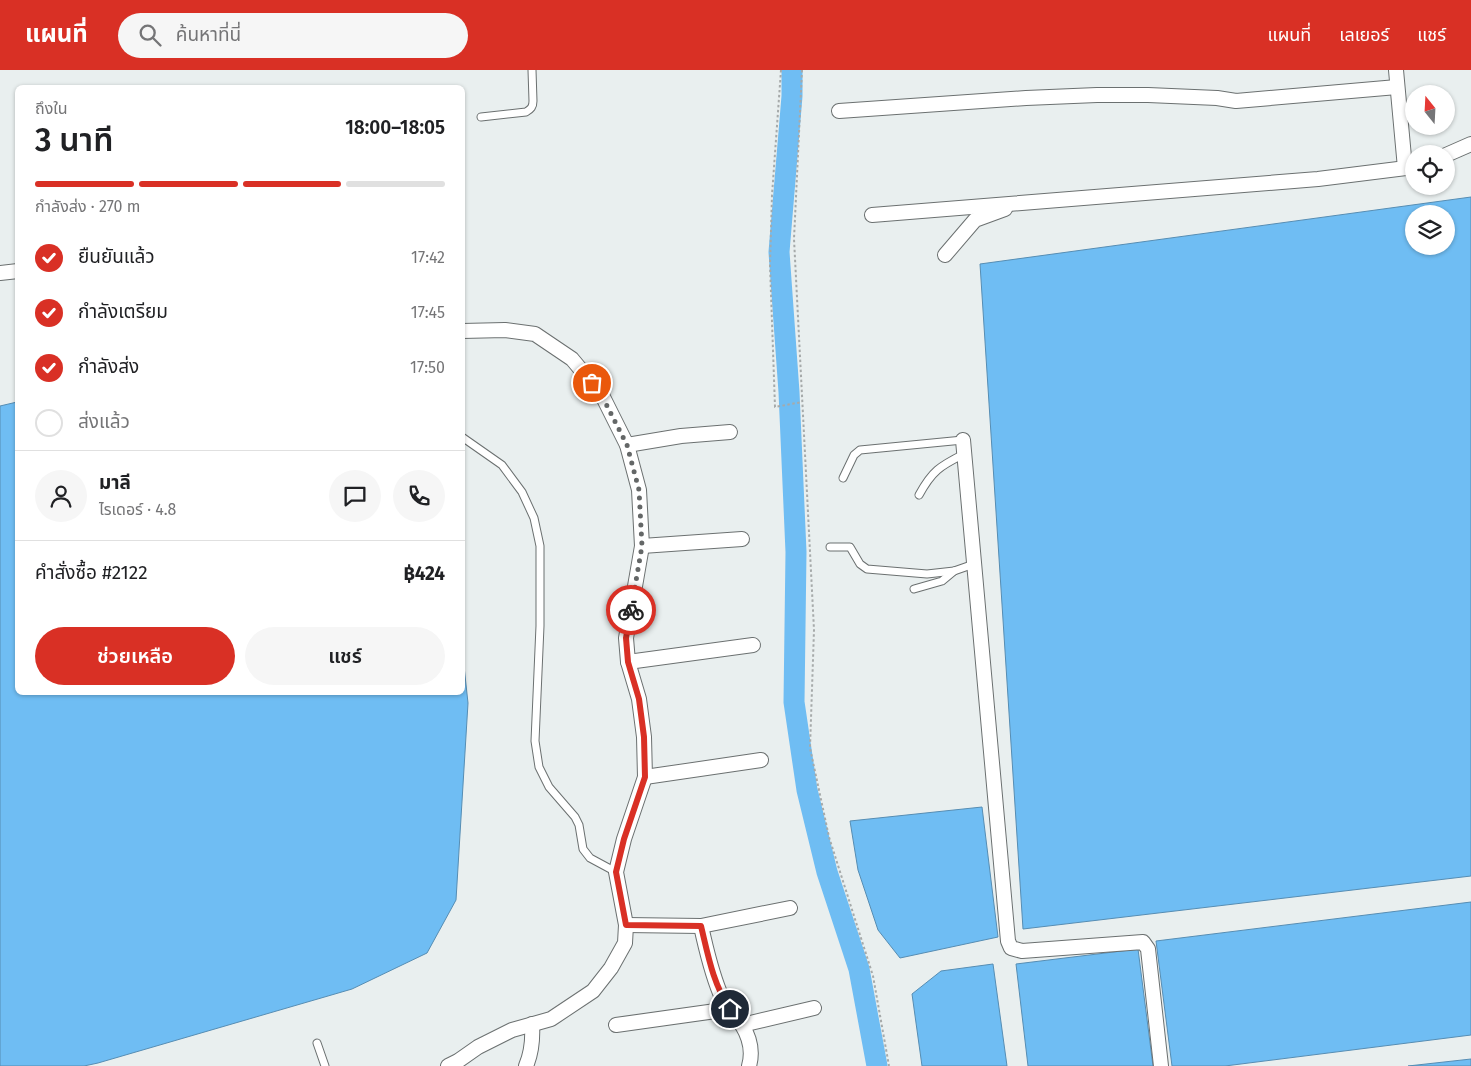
<!DOCTYPE html>
<html lang="th">
<meta charset="utf-8">
<style>
body{margin:0;font-family:"Fira Sans","Noto Sans Thai",sans-serif;background:#f6f6f6;color:#202124;height:100vh;display:flex;flex-direction:column;font-size:19px;white-space:nowrap}
*{box-sizing:border-box;margin:0}
p{font-size:16px;color:#757577}
.icon{flex:none;width:28px;height:28px;fill:none;stroke:currentColor;stroke-width:2;stroke-linecap:round;stroke-linejoin:round}
.map{position:relative;flex:1;overflow:hidden}
.sheet{position:absolute;left:15px;top:15px;width:450px;height:610px;display:flex;flex-direction:column;background:#fff;border-radius:8px;box-shadow:0 1px 4px #0004}
.sheet>*{flex:none}
.needle{width:32px;rotate:342deg}
.fabs{position:absolute;left:1405px;top:15px;display:grid;gap:10px}
.fabs a{display:grid;place-items:center;width:50px;height:50px;border-radius:50%;background:#fff;box-shadow:0 1px 4px #0004;font-size:25px}
.pin{position:absolute;display:grid;place-items:center;width:42px;height:42px;color:#fff;margin:-21px;border:2px solid #fff;border-radius:50%;box-shadow:0 1px 5px #0007}
.courier{position:absolute;display:grid;place-items:center;width:50px;height:50px;margin:-25px;border:4px solid #d93025;border-radius:50%;background:#fff;color:#222;box-shadow:0 1px 6px #0007}
.head em{font-style:normal;font-weight:600}
.head div{display:flex;flex-direction:column-reverse}
.head{display:flex;align-items:center;justify-content:space-between;height:85px;padding:0 20px}
h1{font-size:32px;font-weight:600;line-height:38px}
.bar{display:grid;grid-template-columns:repeat(4,1fr);gap:8px 5px;align-content:center;height:60px;padding:0 20px}
.bar i{height:6px;border-radius:4px;background:#e0e0e0}
.bar .active{background:#d93025}
.bar p{grid-column:span 4}
.line{display:flex;align-items:center;gap:12px;padding:0 20px;border-top:1px solid #e0e0e0}
.line div{flex:1}
.round{display:grid;place-items:center;flex:none;width:52px;height:52px;border-radius:26px;background:#f6f6f6}
ol{padding:0 20px;list-style:none}
li{display:flex;align-items:center;gap:15px;height:55px}
li p{margin-inline-start:auto}
li .icon{padding:5px;border-radius:50%;background:#d93025;color:#fff;stroke-width:4}
li:last-child{color:#757577}
li i{width:28px;height:28px;border:2px solid #e0e0e0;border-radius:50%}
.primary-button{display:flex;gap:10px;margin-top:auto;padding:10px 20px}
.primary-button a{flex:1;height:58px;border-radius:30px;background:#d93025;color:#fff;font-size:20px;font-weight:600;line-height:58px;text-align:center}
.primary-button a+a{background:#f6f6f6;color:#202124}
header{display:flex;align-items:center;gap:30px;box-sizing:border-box;height:70px;padding:0 25px;background:#d93025;color:#fff}
header strong{font-size:24px}
nav{display:flex;gap:28px;margin-inline-start:auto;font-size:18px}
.search{width:350px;height:45px;background:#f6f6f6;display:flex;align-items:center;gap:12px;box-sizing:border-box;padding:0 18px;border-radius:28px;color:#757577;font-size:19px}
.map>svg:first-child{display:block}
</style>
<header>
<strong>แผนที่</strong>
<div class="search"><svg class="icon" aria-label="search" viewBox="0 0 24 24"><circle cx="10" cy="10" r="6"/><path d="M15 15l6 6"/></svg>ค้นหาที่นี่</div>
<nav><a>แผนที่</a><a>เลเยอร์</a><a>แชร์</a></nav>
</header>
<div class="map">
<svg width="1471" height="996" viewBox="0 0 1471 996">
<rect width="100%" height="100%" fill="#e9efef"/>
<g fill="#6fbdf3" stroke="#568db3" fill-rule="evenodd">
<path d="M1471 127V806L1023 859 980 194ZM1414 144H1446V176H1414Z"/>
<path d="M17 332 18 622H462L463 587 468 633 456 830 427 883 352 919 98 993 84 996H0V336Z"/>
<path d="M982 737 998 867 900 888 878 860 858 800 850 751Z"/>
<path d="M1471 832V965L1225 996H1172L1156 871Z"/>
<path d="M1138 879 1153 996H1028L1016 894Z"/>
<path d="M993 894 1007 996H922L912 924 941 901Z"/>
<path d="M1471 989V996H1408Z"/>
</g>
<g fill="none" stroke-linecap="round" stroke-linejoin="round">
<path stroke="#6fbdf3" stroke-width="21" d="M792 0V26L779 182 789 322 796 482 794 632 807 720 827 802 859 899 877 996"/>
<g stroke="#6b7070" stroke-width="9">
<g id="service">
<path d="M481 47 526 42C531 39 533 37 533 31L532 0"/>
<path d="M462 367 502 395 522 422 534 448 540 476V556L535 671 539 697 549 717 575 747 579 755 583 779 590 788 616 802"/>
<path d="M843 408 854 385 860 380 963 370"/>
<path d="M919 425C932 401 940 396 964 384"/>
<path d="M830 477H850L860 494 867 499 927 504 954 501 974 494"/>
<path d="M914 519 942 511 954 501"/>
<path d="M317 973 325 996"/>
</g>
</g>
<g stroke="#6b7070" stroke-width="16">
<g id="minor">
<path d="M1396 0 1405 98"/>
<path d="M839 41 1026 28 1097 25H1148L1217 28 1236 31 1397 17"/>
<path d="M1446 85 1471 74"/>
<path d="M872 145 1318 109 1414 97"/>
<path d="M945 185 975 150 1005 139"/>
<path d="M0 203 18 201"/>
<path d="M963 370 1008 871 1011 878 1022 881 1143 872 1148 879 1161 996"/>
<path d="M627 375 681 366 730 362"/>
<path d="M642 476 742 469"/>
<path d="M628 592 753 575"/>
<path d="M645 707 761 690"/>
<path d="M626 855 701 856 790 838"/>
<path d="M701 856C706 879 711 901 720 923 725 935 736 944 742 955 750 968 753 982 749 996"/>
<path d="M616 955 730 939"/>
<path d="M742 955 814 938"/>
<path d="M448 996 458 991 478 977 512 960 551 949 593 921 611 898 625 873 626 855 616 802 624 769 645 707 644 667 639 629 628 592 626 568 642 476 639 420 627 375 602 325 572 289 535 264 505 260 462 261"/>
<path d="M526 996C532 982 533 970 532 954"/>
</g>
</g>
<g stroke="#a6aaaa" stroke-width="2" stroke-dasharray="2.5 2.5" stroke-linecap="butt">
<path d="M781 0 772 125 770 195 775 337 802 332"/>
<path d="M802 0 794 169 814 560 810 678 829 767 873 906 889 996"/>
</g>
<use href="#service" stroke="#fff" stroke-width="7"/>
<use href="#minor" stroke="#fff" stroke-width="14"/>
</g>
<g fill="none" stroke-linecap="round" stroke-linejoin="round">
<path stroke="#646767" stroke-width="5" stroke-dasharray="0 9" d="M592 313 602 326 627 375 639 420 642 476 631 540"/>
<path stroke="#d93025" stroke-width="6" d="M631 540 626 568 628 592 639 629 644 667 645 707 624 769 616 802 626 855 701 856C708 885 713 914 730 939"/>
</g>
</svg>
<div class="fabs">
<a><svg class="needle" viewBox="-14 -14 28 28"><path d="M0-13l5 13h-10z" fill="#e53935"/><path d="M0 13l5-13h-10z" fill="#757577"/></svg></a>
<a><svg class="icon" aria-label="locate" viewBox="0 0 24 24"><circle cx="12" cy="12" r="6"/><path d="M12 2v4M12 18v4M2 12h4M18 12h4"/></svg></a>
<a><svg class="icon" aria-label="layers" viewBox="0 0 24 24"><path d="M12 4l9 5-9 5-9-5zM3 14l9 5 9-5"/></svg></a>
</div>
<div class="pin" style="left:592px;top:313px;background:#ea580c"><svg class="icon" aria-label="bag" viewBox="0 0 24 24"><path d="M5 8h14l-1 12H6zM9 8a3 3 0 0 1 6 0"/></svg></div>
<div class="pin" style="left:730px;top:939px;background:#1f2937"><svg class="icon" aria-label="home" viewBox="0 0 24 24"><path d="M3 11l9-7 9 7M6 9v11h12V9"/></svg></div>
<div class="courier" style="left:631px;top:540px"><svg class="icon" aria-label="bike" viewBox="0 0 24 24"><circle cx="6" cy="16" r="4"/><circle cx="18" cy="16" r="4"/><path d="M6 16l4-8h5l3 8M10 8l3 8H6M13 5h3"/></svg></div>
<section class="sheet">
<div class="head"><div><h1>3 นาที</h1><p>ถึงใน</p></div><em>18:00–18:05</em></div>
<div class="bar"><i class="active"></i><i class="active"></i><i class="active"></i><i></i><p>กำลังส่ง · 270 m</p></div>
<ol>
<li><svg class="icon" aria-label="check" viewBox="0 0 24 24"><path d="M5 12l5 5 9-10"/></svg>ยืนยันแล้ว<p>17:42</p></li>
<li><svg class="icon" aria-label="check" viewBox="0 0 24 24"><path d="M5 12l5 5 9-10"/></svg>กำลังเตรียม<p>17:45</p></li>
<li><svg class="icon" aria-label="check" viewBox="0 0 24 24"><path d="M5 12l5 5 9-10"/></svg>กำลังส่ง<p>17:50</p></li>
<li><i></i>ส่งแล้ว</li>
</ol>
<div class="line" style="height:90px"><a class="round"><svg class="icon" aria-label="person" viewBox="0 0 24 24"><circle cx="12" cy="8" r="4"/><path d="M4 21q1-7 8-7t8 7"/></svg></a><div><b>มาลี</b><p>ไรเดอร์ · 4.8</p></div><a class="round"><svg class="icon" aria-label="chat" viewBox="0 0 24 24"><path d="M4 5h16v11H9l-5 4z"/></svg></a><a class="round"><svg class="icon" aria-label="phone" viewBox="0 0 24 24"><path d="M5 4h4l2 5-3 2q2 4 5 5l2-3 5 2v4C11 20 4 13 5 4z"/></svg></a></div>
<div class="line" style="height:65px"><div>คำสั่งซื้อ #2122</div><b>฿424</b></div>
<div class="primary-button"><a>ช่วยเหลือ</a><a>แชร์</a></div>
</section>
</div>
